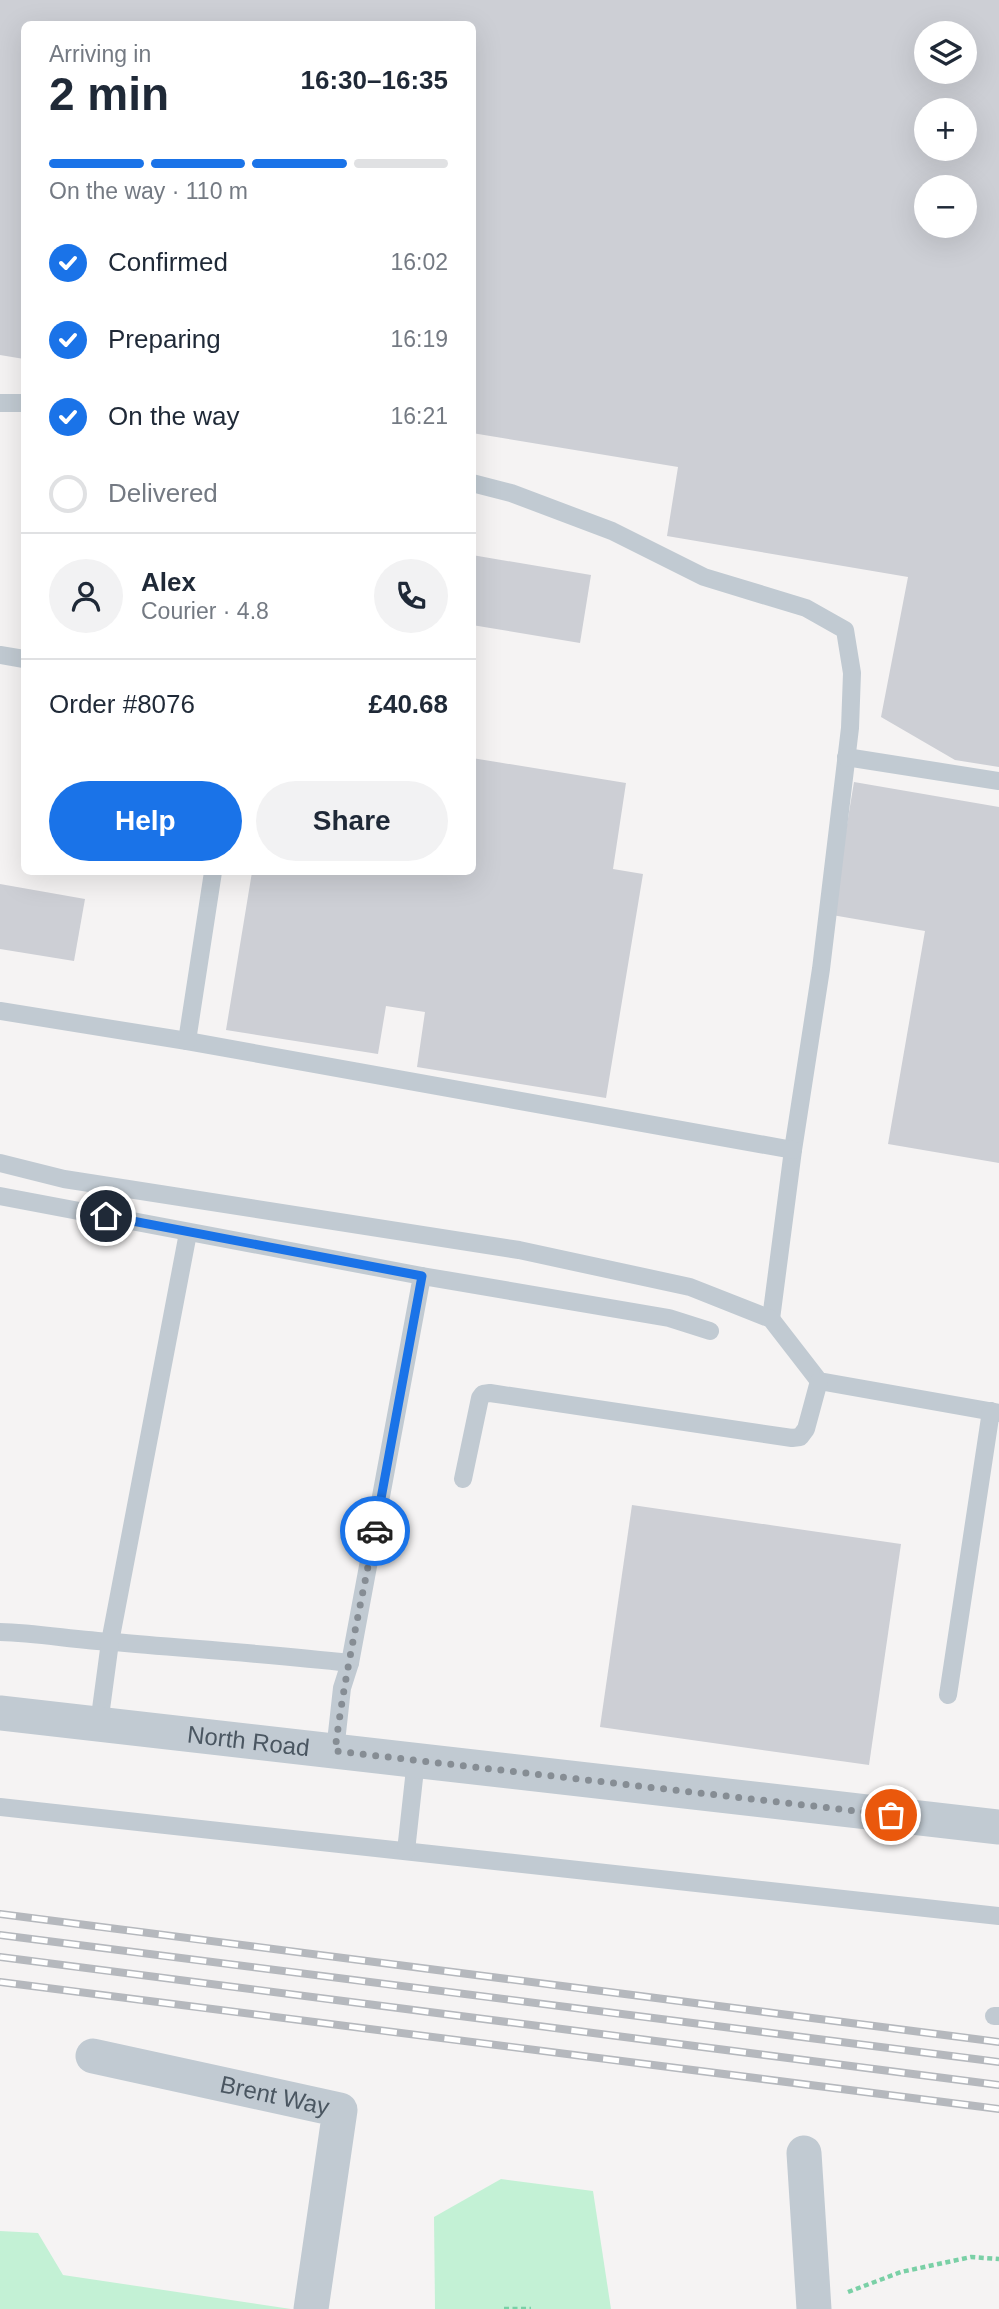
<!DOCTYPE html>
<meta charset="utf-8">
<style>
body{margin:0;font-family:Helvetica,sans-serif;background:#f2f2f3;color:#1f2937;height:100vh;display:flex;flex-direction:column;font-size:26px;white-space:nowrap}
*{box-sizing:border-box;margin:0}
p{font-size:23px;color:#747a83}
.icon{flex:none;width:38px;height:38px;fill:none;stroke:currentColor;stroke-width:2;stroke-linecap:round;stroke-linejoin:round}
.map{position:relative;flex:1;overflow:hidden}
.panel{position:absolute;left:21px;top:21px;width:455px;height:854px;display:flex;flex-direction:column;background:#fff;border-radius:10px;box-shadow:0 7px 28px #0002}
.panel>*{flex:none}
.tools{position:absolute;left:914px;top:21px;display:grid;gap:14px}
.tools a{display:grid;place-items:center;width:63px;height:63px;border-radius:50%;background:#fff;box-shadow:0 7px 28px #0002;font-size:35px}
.pin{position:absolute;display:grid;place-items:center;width:60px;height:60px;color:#fff;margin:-30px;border:4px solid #fff;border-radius:50%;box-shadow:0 2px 7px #0007}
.courier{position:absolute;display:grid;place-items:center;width:70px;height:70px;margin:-35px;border:5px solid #1a73e8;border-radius:50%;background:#fff;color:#222;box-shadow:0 2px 9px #0007}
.overview em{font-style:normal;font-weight:600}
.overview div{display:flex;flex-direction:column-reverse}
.overview{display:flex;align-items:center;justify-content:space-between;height:119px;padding:0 28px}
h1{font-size:46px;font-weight:600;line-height:52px}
.bar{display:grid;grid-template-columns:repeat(4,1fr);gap:10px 7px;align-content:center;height:84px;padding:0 28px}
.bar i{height:9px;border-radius:5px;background:#e0e1e3}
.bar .current{background:#1a73e8}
.bar p{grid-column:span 4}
.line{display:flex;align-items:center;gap:18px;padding:0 28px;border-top:2px solid #e0e1e3}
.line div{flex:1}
.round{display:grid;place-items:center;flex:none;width:74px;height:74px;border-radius:37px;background:#f2f2f3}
ol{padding:0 28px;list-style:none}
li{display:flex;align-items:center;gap:21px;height:77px}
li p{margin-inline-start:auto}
li .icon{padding:7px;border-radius:50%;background:#1a73e8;color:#fff;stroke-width:4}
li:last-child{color:#747a83}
li i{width:38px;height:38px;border:4px solid #e0e1e3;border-radius:50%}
.primary-button{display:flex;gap:14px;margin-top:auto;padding:14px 28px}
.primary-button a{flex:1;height:80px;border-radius:42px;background:#1a73e8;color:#fff;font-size:28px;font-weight:600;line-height:80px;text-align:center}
.primary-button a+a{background:#f2f2f3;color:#1f2937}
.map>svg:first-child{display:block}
</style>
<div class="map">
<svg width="999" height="2309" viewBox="0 0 999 2309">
<rect width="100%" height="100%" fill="#f5f3f3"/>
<g fill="#c3f1d5">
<path d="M501 2179 593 2191 611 2309H435L434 2217Z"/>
<path d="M0 2231 38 2233 63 2275 291 2309H0Z"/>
</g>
<g fill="#cdcfd5" fill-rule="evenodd">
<path d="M0 0H999V767L955 760 881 717 908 577 667 536 678 467 472 433V24H24V359L0 355ZM926 33H964V72H926ZM926 110H964V149H926ZM926 187H964V226H926Z"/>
<path d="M472 555 591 575 580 643 472 625Z"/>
<path d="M472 758 626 783 613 869 643 874 606 1098 417 1067 425 1012 386 1006 378 1054 226 1030 252 872H472Z"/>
<path d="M854 782 999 807V1163L888 1144 925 931 832 915Z"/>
<path d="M0 884 85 899 74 961 0 949Z"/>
<path d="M632 1505 901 1544 869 1765 600 1727Z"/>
</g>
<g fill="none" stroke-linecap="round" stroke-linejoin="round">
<g stroke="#7ad0a6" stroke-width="4.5" stroke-dasharray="5 3.5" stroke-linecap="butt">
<path d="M848 2292 901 2272 971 2257 999 2259"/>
<path d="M504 2309H531"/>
</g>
<g stroke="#c1cad2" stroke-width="18">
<path d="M0 403H24"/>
<path d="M472 483 511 493 612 531 704 577 806 608 845 630 852 673 850 728 821 969 793 1150 771 1319"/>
<path d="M0 655 24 659"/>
<path d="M846 757 999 781"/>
<path d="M0 1011 187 1041 793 1150"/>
<path d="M187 1041 213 872"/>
<path d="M0 1163 64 1179 519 1250 690 1287 771 1319 819 1381 999 1413"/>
<path d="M0 1196 422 1276 350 1663 342 1688 335 1751"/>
<path d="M422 1276 669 1318 710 1331"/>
<path d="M463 1479 480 1398 483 1394 490 1393 792 1438 800 1437 806 1429 819 1381"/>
<path d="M0 1632C38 1633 75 1640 113 1642 192 1649 271 1654 350 1663"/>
<path d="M948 1695 991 1411"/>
<path d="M99 1724 110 1642 188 1233"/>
<path d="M0 1807 999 1916"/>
<path d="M406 1851 416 1760"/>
<path d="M994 2016H999"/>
</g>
<g stroke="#c1cad2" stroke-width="35">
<path id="s1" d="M0 1713 999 1827"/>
<path id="s2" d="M93 2056 340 2110 311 2309"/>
<path d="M804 2153 814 2309"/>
</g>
<g stroke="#b5b8bd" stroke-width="8">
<g id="rail">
<path d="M0 1914 999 2042"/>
<path d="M0 1935 999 2062"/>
<path d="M0 1957 999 2085"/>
<path d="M0 1982 999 2109"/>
</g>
</g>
<use href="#rail" stroke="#fff" stroke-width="5" stroke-dasharray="16" stroke-linecap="butt"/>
</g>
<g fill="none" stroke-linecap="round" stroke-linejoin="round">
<path stroke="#868d94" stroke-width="7" stroke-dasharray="0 12.6" d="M375 1531C361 1604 344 1677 335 1751L891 1815"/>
<path stroke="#1a73e8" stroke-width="9" d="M106 1216 422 1276 375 1531"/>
</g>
<g text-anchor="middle" stroke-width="5" stroke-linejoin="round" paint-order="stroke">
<g font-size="24" fill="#4a5661" stroke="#fff">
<text dy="8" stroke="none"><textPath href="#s1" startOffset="250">North Road</textPath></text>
<text dy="8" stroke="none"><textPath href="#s2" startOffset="186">Brent Way</textPath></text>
</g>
</g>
</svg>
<div class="tools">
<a><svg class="icon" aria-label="layers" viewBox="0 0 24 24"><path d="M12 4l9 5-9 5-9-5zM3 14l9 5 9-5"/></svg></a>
<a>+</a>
<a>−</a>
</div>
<div class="pin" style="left:891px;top:1815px;background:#ea580c"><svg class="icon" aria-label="bag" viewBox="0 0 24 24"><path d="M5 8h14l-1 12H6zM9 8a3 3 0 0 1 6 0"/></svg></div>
<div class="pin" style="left:106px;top:1216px;background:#1f2937"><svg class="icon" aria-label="home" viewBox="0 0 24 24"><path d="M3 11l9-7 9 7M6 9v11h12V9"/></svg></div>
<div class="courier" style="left:375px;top:1531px"><svg class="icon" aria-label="car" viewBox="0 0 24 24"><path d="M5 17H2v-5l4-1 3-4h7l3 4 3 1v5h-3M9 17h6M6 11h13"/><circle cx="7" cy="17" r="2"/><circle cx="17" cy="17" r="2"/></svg></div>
<section class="panel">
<div class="overview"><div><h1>2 min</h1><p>Arriving in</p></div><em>16:30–16:35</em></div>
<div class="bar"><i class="current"></i><i class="current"></i><i class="current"></i><i></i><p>On the way · 110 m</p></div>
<ol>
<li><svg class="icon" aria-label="check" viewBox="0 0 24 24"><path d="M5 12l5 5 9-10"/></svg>Confirmed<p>16:02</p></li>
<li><svg class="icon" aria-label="check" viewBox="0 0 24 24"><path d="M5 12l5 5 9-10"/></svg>Preparing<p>16:19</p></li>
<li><svg class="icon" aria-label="check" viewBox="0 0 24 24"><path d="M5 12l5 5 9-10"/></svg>On the way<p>16:21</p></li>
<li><i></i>Delivered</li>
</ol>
<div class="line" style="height:126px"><a class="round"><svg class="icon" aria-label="person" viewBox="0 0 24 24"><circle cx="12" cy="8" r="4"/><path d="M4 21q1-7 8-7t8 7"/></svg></a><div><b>Alex</b><p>Courier · 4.8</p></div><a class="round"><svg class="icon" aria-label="phone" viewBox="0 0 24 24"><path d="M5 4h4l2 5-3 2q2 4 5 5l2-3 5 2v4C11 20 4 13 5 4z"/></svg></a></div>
<div class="line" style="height:91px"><div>Order #8076</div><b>£40.68</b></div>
<div class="primary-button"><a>Help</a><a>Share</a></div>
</section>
</div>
